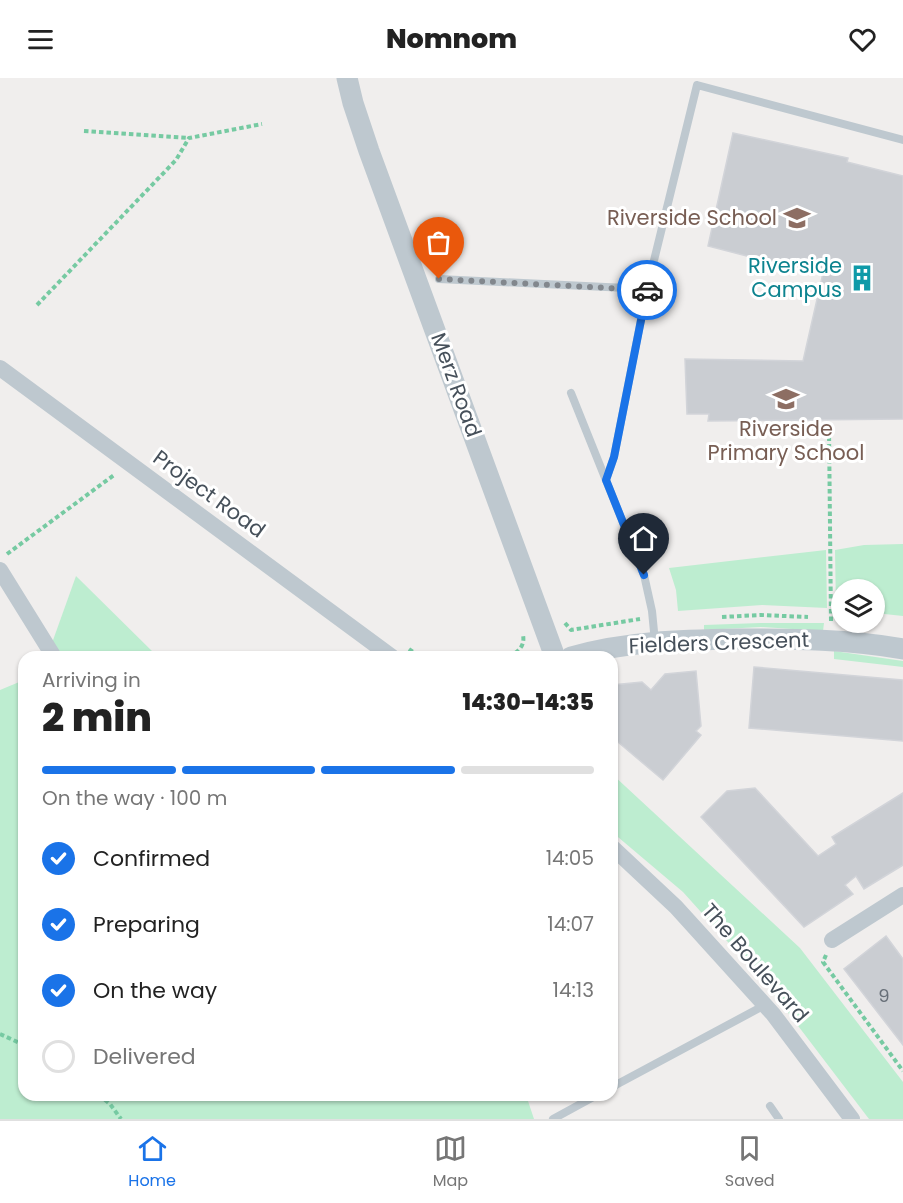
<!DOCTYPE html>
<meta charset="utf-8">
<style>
body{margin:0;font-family:Poppins,sans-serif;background:#f2f2f2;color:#222;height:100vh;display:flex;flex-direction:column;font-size:22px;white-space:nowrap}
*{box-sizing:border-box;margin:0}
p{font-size:20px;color:#767676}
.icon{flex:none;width:33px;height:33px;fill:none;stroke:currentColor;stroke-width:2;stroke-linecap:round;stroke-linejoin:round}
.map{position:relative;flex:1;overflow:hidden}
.details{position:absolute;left:18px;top:573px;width:600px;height:450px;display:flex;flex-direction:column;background:#fff;border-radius:18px;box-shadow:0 2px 4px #0004}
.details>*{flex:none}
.tools{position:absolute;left:831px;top:501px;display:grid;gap:12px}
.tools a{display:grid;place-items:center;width:54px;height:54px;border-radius:50%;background:#fff;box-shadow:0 2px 4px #0004;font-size:30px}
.pin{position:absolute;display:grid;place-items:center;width:51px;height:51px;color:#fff;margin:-62px -26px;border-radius:50% 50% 50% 0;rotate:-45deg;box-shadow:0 0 6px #0007}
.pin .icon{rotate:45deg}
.courier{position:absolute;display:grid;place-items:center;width:60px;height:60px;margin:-30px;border:4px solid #1a73e8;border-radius:50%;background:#fff;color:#222;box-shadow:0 2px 8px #0007}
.summary em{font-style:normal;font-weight:800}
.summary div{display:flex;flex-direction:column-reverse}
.summary{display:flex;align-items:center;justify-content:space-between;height:102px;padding:0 24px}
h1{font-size:39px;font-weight:800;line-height:45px}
.bar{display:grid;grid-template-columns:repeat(4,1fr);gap:9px 6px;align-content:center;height:72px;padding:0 24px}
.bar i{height:8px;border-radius:4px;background:#e0e0e0}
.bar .active{background:#1a73e8}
.bar p{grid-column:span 4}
ol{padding:0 24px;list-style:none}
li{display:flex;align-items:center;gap:18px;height:66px}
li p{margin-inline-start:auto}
li .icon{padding:6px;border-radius:50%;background:#1a73e8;color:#fff;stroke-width:4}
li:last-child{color:#767676}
li i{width:33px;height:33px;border:3px solid #e0e0e0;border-radius:50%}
header{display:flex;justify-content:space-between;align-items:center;height:78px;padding:0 24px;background:#fff;font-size:27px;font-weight:800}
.tab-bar{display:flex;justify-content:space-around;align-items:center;height:84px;border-top:2px solid #e0e0e0;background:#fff;font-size:16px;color:#767676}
.tab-bar a{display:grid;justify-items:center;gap:3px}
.tab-bar .active{color:#1a73e8}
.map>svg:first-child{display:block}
</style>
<header><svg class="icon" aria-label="menu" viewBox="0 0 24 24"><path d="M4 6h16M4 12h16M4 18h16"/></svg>Nomnom<svg class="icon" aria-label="heart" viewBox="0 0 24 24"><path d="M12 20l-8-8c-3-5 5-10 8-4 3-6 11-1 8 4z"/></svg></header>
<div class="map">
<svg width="903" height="1041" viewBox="0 0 903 1041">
<rect width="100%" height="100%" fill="#f0eeed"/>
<g fill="#bdedd0">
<path d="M903 466V538L875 535 874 512H842L841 532 836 531 835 472 864 467Z"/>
<path d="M826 472 827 530 762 527 678 533 676 512 669 490Z"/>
<path d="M76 498 158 579H47Z"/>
<path d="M760 545H824L823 553 761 549 704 552V547Z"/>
<path d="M834 573 903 583V589L834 581Z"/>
<path d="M24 602V1017H526L534 1041H0V612Z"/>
<path d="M612 696 800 870 903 1004V1041H869L770 911 683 814 612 754Z"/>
</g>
<g fill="#cacdd2" stroke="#d2d4d9" stroke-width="1.5">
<path d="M733 55 848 80 847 84 903 98V341L708 343 709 336H687L685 281 803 283 823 195 802 189 801 192 708 168Z"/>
<path d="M754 589 903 602V663L749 650Z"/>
<path d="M696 593 701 648 696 653 701 657 663 702 612 659V607L642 604 651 612 665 596Z"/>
<path d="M755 710 818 778 836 766 832 759 903 715V787L864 811 856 798 845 807 853 816 804 849 701 739 727 713Z"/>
<path d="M886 858 903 881V967L844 891Z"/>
</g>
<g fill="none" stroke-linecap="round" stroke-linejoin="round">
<g stroke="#76caa2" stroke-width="4" stroke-dasharray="4.5 3" stroke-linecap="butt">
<path d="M84 53 189 60"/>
<path d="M37 227 176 82 189 60 262 46"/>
<path d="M829 351 831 544"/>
<path d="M7 476 114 397"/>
<path d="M722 539 761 537 808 539"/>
<path d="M565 545 571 552 640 541"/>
<path d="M409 571 420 579"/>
<path d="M509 579C519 573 525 568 523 557"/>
<path d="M826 877 823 884 903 993"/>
<path d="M0 956 24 967"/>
<path d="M99 1017 110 1026 121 1041"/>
</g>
<g stroke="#bec8cf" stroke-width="8">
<path d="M439 201 647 211"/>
<path d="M571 315 644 497 652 533 655 564"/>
<path d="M606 402 614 379 647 211 697 7 903 62"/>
<path d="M612 1009 765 927"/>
<path d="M770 1028 779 1041"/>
<path d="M553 1041 597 1017"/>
</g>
<g stroke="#bec8cf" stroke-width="16">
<path d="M0 290 392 579"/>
<path d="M0 492 54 579"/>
<path d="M612 769 676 829 773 936 852 1041"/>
<path d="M832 862 903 817"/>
</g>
<g stroke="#bec8cf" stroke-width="21">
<path d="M347 0 353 25 369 73 555 579"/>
<path d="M571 579C626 563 682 562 739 561 794 561 849 561 903 571"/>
</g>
</g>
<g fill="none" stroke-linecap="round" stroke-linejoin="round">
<path stroke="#82878d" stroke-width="6" stroke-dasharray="0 10.8" d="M439 201 647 212"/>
<path stroke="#1a73e8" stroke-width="8" d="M644 497 606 402 614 379 647 212"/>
</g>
<defs>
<g id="school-bare" transform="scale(2.07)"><path d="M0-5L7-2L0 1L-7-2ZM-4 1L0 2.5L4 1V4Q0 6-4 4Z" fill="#8d6e63" stroke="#fff" stroke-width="2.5" paint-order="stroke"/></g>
<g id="building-bare" transform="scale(2.07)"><path d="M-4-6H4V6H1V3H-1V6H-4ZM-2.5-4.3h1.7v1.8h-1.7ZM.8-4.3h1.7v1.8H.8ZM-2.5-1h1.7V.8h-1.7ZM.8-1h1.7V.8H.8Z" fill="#0f9aa8" stroke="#fff" stroke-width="2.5" paint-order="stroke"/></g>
</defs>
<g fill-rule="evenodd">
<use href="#school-bare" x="797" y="140"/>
<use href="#building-bare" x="862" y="200"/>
<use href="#school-bare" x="786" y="321"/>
</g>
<g text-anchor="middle" stroke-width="6" stroke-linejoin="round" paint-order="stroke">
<g font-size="18" fill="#676f78">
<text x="884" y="924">9</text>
</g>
<g font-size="21" fill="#785e54" stroke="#fff" text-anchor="end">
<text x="777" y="147">Riverside School</text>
<text x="786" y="358" text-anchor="middle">Riverside<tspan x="786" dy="24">Primary School</tspan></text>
</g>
<g font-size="21" fill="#0d838f" stroke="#fff" text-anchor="end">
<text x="842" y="195">Riverside<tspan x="842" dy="24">Campus</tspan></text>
</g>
<g font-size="21" fill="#46505a" stroke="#fff">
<text transform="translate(456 307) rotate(70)" y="7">Merz Road</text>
<text transform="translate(209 416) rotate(36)" y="7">Project Road</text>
<text transform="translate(719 565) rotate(-2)" y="7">Fielders Crescent</text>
<text transform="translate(755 885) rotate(49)" y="7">The Boulevard</text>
</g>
</g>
</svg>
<div class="tools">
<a><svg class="icon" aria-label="layers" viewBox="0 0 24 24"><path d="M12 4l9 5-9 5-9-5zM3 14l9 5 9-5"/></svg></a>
</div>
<div class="pin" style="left:439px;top:201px;background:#ea580c"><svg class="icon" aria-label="bag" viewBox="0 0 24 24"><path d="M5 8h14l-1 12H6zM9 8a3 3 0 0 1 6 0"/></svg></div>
<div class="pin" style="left:644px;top:497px;background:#1f2937"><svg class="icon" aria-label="home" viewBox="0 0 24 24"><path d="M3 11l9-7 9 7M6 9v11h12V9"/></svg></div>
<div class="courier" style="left:647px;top:212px"><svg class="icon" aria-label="car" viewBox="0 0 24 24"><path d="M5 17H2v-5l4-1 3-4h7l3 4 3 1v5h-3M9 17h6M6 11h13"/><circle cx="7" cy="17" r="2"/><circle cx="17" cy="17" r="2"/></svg></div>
<section class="details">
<div class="summary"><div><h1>2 min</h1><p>Arriving in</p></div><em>14:30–14:35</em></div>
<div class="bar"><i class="active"></i><i class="active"></i><i class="active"></i><i></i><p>On the way · 100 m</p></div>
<ol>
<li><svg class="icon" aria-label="check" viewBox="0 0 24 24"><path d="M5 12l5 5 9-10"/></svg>Confirmed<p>14:05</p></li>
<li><svg class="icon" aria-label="check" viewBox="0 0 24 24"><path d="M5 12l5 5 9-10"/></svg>Preparing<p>14:07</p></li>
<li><svg class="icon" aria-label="check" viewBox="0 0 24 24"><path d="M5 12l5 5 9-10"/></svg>On the way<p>14:13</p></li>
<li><i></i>Delivered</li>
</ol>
</section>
</div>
<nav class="tab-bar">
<a class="active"><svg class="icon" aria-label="home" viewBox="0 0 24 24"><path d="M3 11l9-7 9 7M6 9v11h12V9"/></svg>Home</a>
<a><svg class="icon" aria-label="map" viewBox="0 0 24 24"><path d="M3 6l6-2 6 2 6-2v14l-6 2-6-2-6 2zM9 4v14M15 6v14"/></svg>Map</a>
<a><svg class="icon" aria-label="saved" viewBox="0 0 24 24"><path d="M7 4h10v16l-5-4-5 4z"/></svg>Saved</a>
</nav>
